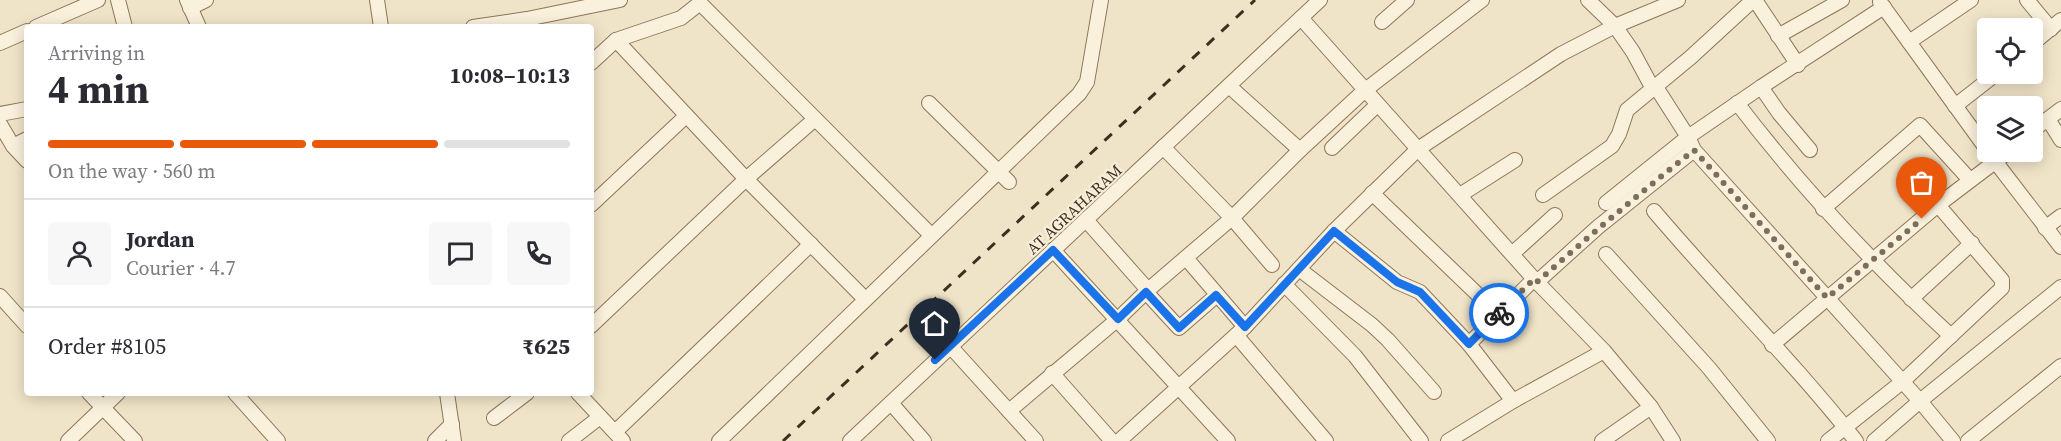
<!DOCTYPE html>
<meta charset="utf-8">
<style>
body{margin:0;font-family:"Source Serif 4",serif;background:#f7f7f7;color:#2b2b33;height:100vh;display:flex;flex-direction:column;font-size:22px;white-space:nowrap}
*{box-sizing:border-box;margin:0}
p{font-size:20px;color:#7c7c81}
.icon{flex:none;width:33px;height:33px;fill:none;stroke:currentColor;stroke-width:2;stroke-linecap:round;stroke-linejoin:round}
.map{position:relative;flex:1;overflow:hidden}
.panel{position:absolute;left:24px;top:24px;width:570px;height:372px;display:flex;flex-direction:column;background:#fff;border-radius:6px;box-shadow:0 3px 15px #0003}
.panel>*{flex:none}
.fabs{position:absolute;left:1977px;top:18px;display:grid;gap:12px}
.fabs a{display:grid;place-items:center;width:66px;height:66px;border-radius:6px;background:#fff;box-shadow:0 3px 15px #0003;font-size:30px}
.pin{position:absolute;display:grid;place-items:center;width:51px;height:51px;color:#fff;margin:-62px -26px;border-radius:50% 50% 50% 0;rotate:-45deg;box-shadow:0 0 6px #0007}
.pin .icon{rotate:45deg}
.courier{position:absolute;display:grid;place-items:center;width:60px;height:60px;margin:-30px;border:4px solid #1a73e8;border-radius:50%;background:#fff;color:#222;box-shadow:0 2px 8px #0007}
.overview em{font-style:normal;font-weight:700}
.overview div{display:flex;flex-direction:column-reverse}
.overview{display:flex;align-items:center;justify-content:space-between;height:102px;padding:0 24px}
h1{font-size:39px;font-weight:700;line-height:45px}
.bar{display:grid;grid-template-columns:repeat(4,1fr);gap:9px 6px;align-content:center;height:72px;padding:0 24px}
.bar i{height:8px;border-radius:4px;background:#e1e1e2}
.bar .on{background:#ea580c}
.bar p{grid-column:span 4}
.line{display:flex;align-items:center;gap:15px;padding:0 24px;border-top:2px solid #e1e1e2}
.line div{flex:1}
.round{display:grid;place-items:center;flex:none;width:63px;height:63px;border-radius:6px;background:#f7f7f7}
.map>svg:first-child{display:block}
</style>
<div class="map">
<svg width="2061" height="441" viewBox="0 0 2061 441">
<rect width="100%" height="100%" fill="#f0e4c8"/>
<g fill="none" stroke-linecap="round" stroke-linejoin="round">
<g stroke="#8d765c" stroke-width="16">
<g id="minor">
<path d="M118 0 125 27"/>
<path d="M187 0 199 27"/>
<path d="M377 0 381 27"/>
<path d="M1588 0 1615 26 1633 52 1653 89"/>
<path d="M1755 0 1798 65"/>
<path d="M2027 0 2051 29"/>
<path d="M1880 2 1988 151"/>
<path d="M700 3 931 235"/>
<path d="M190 8 206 0"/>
<path d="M1301 18 1534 279 1604 351 1651 407 1673 441"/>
<path d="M1382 22 1407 0"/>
<path d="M36 27 98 0"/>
<path d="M473 27 527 19 620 0"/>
<path d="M1778 36 1842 0"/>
<path d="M616 40 746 179 865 299"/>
<path d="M1909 42 1971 0"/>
<path d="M0 43 27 31"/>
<path d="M2032 44 2061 20"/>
<path d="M591 63 616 40 681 18 700 3V0"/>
<path d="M1229 86 1300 150"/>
<path d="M1656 87 1688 137 1694 150 1920 401 1953 441"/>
<path d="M1761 87 1779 113 1810 150"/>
<path d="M929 103 1009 182"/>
<path d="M1737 103C1802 188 1873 264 1951 336"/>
<path d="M1955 106 1996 74"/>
<path d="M0 114 27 109"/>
<path d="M2048 119 2061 140"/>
<path d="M0 124 13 146 27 161"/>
<path d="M2032 131 2061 109"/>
<path d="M13 146 27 139"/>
<path d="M1163 147 1232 218 1272 265"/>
<path d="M1332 148 1377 105"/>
<path d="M1991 156 2061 247"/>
<path d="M1372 193 1498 314"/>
<path d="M1460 195 1515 160"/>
<path d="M1543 195 1612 146 1619 134 1627 110 1691 57 1753 0"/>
<path d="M1606 203 1688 137 1761 87 1884 7"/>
<path d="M591 205 686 116"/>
<path d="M1823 209 1920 125 1970 180"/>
<path d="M1654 211C1720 289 1793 361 1856 441"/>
<path d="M1086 220 1148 290"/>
<path d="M2045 228 2061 216"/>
<path d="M1334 231 1397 282 1420 292 1469 344 1513 401"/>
<path d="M1053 250 1228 441"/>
<path d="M1512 254 1555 215"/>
<path d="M1606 254 1709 368 1768 441"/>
<path d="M1186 258 1245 327"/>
<path d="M1299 269 1372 325 1388 340 1434 392"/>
<path d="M1537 282 1598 227 1694 150"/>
<path d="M1284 284 1355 356 1421 441"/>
<path d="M1146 292 1179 328 1217 295"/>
<path d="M0 296 27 326"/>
<path d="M1911 299 1972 243"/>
<path d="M591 326 746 179 815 119"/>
<path d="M1236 335 1326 441"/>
<path d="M1469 344 1534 279"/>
<path d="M1772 345 1938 205 2008 152"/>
<path d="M950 346 1036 441"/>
<path d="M1052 373 1112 441"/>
<path d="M89 393 135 441"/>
<path d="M235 393 278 441"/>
<path d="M447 393 454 441"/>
<path d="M578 393 623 441"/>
<path d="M891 403 924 441"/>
<path d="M1009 411 1118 319 1148 290 1232 218 1300 150 1364 91 1482 0"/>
<path d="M494 418 527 393"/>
<path d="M615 432 811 244"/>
<path d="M68 441 118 393"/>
<path d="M435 441 452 424"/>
<path d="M569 441 600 417"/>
<path d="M719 441 1079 94 1087 82 1101 0"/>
<path d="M850 441 1320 0"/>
<path d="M1119 441 1245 327 1334 231 1418 149 1561 54 1615 26 1678 0"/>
<path d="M1448 441 1513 401 1604 351"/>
<path d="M1602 441 1651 407"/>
<path d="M1828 441 1902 382 2002 288V280L1938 205"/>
<path d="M1874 441 1920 401 2061 287"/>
<path d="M1968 441 2061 366"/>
</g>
</g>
<use href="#minor" stroke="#faf1dc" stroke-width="14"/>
<path stroke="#3d2e20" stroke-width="3" stroke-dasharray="10 10" stroke-linecap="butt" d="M783 441 1255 0"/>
</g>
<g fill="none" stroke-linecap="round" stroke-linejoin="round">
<path stroke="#7c6e5b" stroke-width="6" stroke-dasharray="0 10.8" d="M1499 313 1534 279 1537 282C1588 237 1640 193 1694 150L1827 298 1922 219"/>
<path stroke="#1a73e8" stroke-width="8" d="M935 360 1053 250 1118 319 1146 292 1179 328 1216 295 1245 327 1334 231 1397 282 1420 292 1469 344 1499 313"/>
</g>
<g text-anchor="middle" stroke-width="4.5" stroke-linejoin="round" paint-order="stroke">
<g font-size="16" fill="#3d2e20" stroke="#f7eed8">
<text transform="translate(1074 209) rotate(-43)" y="6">AT AGRAHARAM</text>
</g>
</g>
</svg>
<div class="fabs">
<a><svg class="icon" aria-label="locate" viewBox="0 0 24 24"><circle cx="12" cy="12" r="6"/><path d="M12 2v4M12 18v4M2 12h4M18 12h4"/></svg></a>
<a><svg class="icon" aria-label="layers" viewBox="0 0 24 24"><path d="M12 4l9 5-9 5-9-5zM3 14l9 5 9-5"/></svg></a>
</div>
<div class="pin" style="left:1922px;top:219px;background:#ea580c"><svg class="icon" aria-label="bag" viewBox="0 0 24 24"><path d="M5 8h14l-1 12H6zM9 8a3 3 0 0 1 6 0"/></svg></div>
<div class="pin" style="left:935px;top:360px;background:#1f2937"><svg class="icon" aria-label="home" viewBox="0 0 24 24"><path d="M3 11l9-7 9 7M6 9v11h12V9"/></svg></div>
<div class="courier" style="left:1499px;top:313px"><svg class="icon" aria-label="bike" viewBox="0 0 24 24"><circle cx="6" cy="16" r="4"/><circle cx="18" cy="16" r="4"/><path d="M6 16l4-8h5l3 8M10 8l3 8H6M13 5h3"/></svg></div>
<section class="panel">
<div class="overview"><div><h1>4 min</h1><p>Arriving in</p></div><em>10:08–10:13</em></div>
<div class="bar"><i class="on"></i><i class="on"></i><i class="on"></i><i></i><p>On the way · 560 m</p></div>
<div class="line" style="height:108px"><a class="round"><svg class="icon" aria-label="person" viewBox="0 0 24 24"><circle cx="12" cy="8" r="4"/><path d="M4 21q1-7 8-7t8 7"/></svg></a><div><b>Jordan</b><p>Courier · 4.7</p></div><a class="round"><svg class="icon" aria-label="chat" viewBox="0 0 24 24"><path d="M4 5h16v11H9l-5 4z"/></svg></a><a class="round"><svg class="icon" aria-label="phone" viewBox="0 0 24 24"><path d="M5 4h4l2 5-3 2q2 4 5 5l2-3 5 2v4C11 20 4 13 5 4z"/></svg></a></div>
<div class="line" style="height:78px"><div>Order #8105</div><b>₹625</b></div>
</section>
</div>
